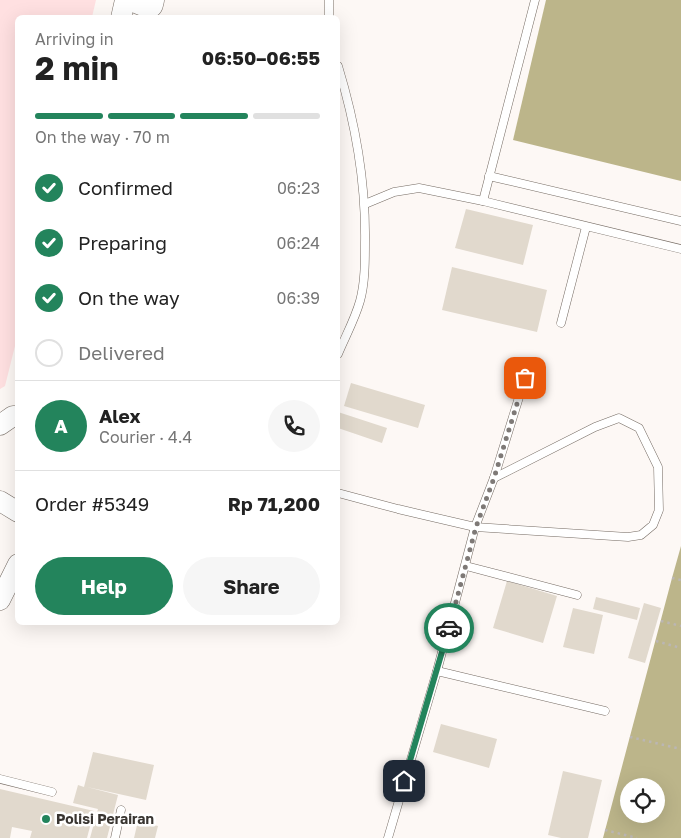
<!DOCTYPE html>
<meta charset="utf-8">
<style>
body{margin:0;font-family:"Golos Text",sans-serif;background:#f6f6f6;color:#222;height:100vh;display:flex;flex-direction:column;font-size:19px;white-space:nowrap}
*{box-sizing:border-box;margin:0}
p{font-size:16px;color:#767676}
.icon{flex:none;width:28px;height:28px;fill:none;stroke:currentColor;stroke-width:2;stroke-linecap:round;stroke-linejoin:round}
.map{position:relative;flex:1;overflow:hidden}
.panel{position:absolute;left:15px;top:15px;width:325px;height:610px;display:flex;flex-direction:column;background:#fff;border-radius:8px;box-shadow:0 5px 20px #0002}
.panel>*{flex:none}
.fabs{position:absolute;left:620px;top:778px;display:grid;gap:10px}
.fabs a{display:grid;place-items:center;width:45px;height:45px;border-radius:50%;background:#fff;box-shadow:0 5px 20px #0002;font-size:25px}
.pin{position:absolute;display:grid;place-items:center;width:42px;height:42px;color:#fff;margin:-21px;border-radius:10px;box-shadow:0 2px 8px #0006}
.courier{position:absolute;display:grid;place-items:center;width:50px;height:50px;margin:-25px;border:4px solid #23845c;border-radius:50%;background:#fff;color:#222;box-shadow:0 1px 6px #0007}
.headline em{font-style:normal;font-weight:700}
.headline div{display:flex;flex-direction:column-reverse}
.headline{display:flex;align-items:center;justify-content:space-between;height:85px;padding:0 20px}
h1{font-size:32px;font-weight:700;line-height:38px}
.bar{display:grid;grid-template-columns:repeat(4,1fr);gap:8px 5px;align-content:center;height:60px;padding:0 20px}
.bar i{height:6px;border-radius:4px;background:#e0e0e0}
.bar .selected{background:#23845c}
.bar p{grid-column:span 4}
.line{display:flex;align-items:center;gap:12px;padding:0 20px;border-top:1px solid #e0e0e0}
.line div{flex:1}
.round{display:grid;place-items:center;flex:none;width:52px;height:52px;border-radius:26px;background:#f6f6f6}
ol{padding:0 20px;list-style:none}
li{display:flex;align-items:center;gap:15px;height:55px}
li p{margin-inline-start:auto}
li .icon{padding:5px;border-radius:50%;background:#23845c;color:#fff;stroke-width:4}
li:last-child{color:#767676}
li i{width:28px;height:28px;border:2px solid #e0e0e0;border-radius:50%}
.primary-button{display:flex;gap:10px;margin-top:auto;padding:10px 20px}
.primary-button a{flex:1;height:58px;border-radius:30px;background:#23845c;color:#fff;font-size:20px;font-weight:700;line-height:58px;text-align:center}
.primary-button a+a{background:#f6f6f6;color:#222}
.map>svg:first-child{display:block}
</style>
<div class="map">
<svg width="681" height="838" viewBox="0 0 681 838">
<rect width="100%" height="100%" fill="#fdf8f5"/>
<path fill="#ffe0e1" d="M0 0H96L92 17 18 18 17 338 5 386 0 389Z"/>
<g fill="#bcb58a" fill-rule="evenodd">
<path d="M546 0H681V181L513 140Z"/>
<path d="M681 546V838H603L672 578ZM629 786H656V814H629Z"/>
</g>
<g fill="#e1d9cd">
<path d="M466 209 533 225 523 265 455 248Z"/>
<path d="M452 267 547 290 537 332 442 310Z"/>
<path d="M351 383 425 405 418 428 344 406Z"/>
<path d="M338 412 387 428 382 443 338 428Z"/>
<path d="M507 581 557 596 543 643 493 628Z"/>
<path d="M596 597 640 608 637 620 593 609Z"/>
<path d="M644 603 661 608 645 663 628 658Z"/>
<path d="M573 608 603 615 594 654 563 647Z"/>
<path d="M441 724 497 739 489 768 433 752Z"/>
<path d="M93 752 154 765 146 800 87 787 118 795 107 838H90L98 809 73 803 78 785 84 787Z"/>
<path d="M563 771 602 780 588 838H561L548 835Z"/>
<path d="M0 789 94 811 87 838H30L32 831 12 827 10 838H0Z"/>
<path d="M138 821 158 826 155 838H134Z"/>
</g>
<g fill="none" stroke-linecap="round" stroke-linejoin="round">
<g stroke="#756b63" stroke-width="9">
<g id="service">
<path d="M329 18V0"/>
<path d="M338 66C356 125 366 182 365 243 365 262 365 283 360 301 355 319 345 337 338 354"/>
<path d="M489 176 681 221"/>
<path d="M483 201 535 0"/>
<path d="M365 204 394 192 419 188 483 201 681 249"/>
<path d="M561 323 586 227"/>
<path d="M338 493 398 509 475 527 628 537 641 535 653 525 659 510 658 467 639 428 619 418 595 427 494 478"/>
<path d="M466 566 577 595"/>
<path d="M437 671 605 711"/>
<path d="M0 779 52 792"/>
<path d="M115 838 121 810"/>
<path d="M388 838 437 671 475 527 494 478 525 378"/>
</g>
</g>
<g stroke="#756b63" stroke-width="21">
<g id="tertiary">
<path d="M121 18 125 0"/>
<path d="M0 425 13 416H18"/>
<path d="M0 501 18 512"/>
<path d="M0 600 18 564"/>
</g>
</g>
<g stroke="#756b63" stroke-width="29">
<path id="trunk" d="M139 0 149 4 150 0"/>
</g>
<g stroke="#bbb6b3" stroke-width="2.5" stroke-dasharray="2.5 4" stroke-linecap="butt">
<path d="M672 578 681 580"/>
<path d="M661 621 681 626"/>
<path d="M656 641 681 648"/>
<path d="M630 737 681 749"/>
<path d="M605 830 637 838"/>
</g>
<use href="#service" stroke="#fff" stroke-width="8"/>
<use href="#tertiary" stroke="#fff" stroke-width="20"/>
<use href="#trunk" stroke="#fff" stroke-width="28"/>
</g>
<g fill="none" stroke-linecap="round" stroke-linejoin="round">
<path stroke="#7e7976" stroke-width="5" stroke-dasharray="0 9" d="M449 628 476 527 494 478 525 378"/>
<path stroke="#23845c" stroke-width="6" d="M404 781 449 628"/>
</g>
<circle fill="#23845c" stroke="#fff" stroke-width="2" cx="46" cy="819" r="5"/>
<g text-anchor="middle" stroke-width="5" stroke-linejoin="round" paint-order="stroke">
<g font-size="14" font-weight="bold" fill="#393531" stroke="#fff" text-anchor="start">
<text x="56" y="824">Polisi Perairan</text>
</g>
</g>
</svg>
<div class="fabs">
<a><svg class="icon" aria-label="locate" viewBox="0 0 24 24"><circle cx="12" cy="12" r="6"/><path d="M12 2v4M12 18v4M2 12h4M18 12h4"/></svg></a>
</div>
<div class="pin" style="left:525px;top:378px;background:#ea580c"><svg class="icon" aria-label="bag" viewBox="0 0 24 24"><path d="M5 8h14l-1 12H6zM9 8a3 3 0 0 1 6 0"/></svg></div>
<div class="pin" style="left:404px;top:781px;background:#1f2937"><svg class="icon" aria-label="home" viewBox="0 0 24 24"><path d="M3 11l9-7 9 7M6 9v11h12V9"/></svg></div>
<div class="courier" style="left:449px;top:628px"><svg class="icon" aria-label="car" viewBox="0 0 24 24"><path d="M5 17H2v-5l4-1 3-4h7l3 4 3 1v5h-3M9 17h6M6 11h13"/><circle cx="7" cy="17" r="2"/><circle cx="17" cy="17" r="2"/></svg></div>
<section class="panel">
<div class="headline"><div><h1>2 min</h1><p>Arriving in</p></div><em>06:50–06:55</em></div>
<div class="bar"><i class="selected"></i><i class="selected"></i><i class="selected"></i><i></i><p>On the way · 70 m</p></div>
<ol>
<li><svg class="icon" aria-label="check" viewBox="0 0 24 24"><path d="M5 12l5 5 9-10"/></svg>Confirmed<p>06:23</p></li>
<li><svg class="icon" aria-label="check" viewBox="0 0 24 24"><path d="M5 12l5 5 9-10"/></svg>Preparing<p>06:24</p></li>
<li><svg class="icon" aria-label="check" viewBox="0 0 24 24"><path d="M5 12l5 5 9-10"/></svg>On the way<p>06:39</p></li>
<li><i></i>Delivered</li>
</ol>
<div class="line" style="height:90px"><b class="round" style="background:#23845c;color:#fff">A</b><div><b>Alex</b><p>Courier · 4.4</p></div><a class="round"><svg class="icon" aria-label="phone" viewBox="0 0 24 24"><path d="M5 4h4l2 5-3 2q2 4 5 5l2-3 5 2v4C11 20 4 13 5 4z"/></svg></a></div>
<div class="line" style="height:65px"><div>Order #5349</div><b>Rp 71,200</b></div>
<div class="primary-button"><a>Help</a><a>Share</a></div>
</section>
</div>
